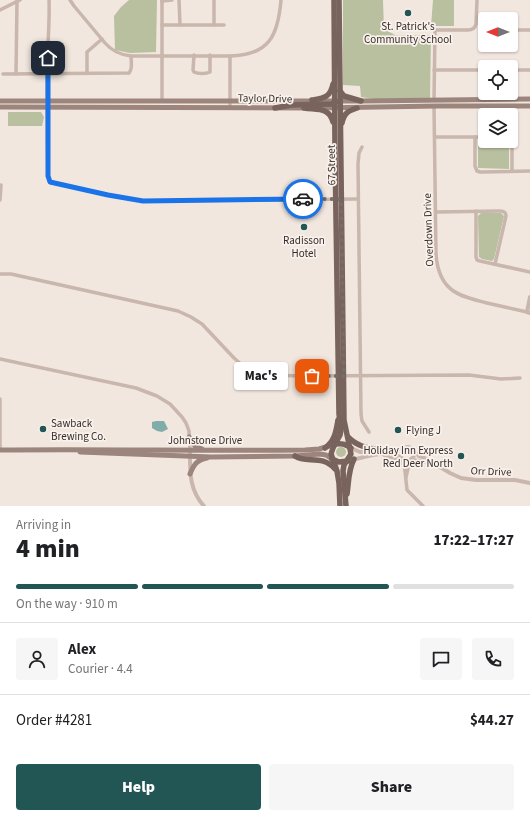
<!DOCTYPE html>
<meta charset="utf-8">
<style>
body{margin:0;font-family:"Source Sans 3",sans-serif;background:#f6f6f6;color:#202124;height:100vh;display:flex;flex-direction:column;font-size:15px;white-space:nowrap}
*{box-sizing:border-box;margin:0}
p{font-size:13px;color:#757577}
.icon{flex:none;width:22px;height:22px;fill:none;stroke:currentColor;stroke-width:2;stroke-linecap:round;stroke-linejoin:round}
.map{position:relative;height:506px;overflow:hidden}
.details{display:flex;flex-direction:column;background:#fff;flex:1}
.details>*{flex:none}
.needle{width:26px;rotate:270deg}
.fabs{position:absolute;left:478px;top:12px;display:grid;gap:8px}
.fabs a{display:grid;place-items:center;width:40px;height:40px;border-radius:4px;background:#fff;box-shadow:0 1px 3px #0004;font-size:20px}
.pin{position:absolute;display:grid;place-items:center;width:34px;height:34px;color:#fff;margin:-17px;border-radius:8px;box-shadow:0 2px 6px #0006}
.courier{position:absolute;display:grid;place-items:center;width:40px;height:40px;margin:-20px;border:3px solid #1a73e8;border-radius:50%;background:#fff;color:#222;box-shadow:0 1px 5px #0007}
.bubble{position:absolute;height:28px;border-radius:4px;background:#fff;box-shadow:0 1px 3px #0004;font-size:13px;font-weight:800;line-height:28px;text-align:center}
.summary em{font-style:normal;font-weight:800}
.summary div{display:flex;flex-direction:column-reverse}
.summary{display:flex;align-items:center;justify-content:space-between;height:68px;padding:0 16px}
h1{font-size:26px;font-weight:800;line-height:30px}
.bar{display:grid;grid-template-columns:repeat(4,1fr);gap:6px 4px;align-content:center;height:48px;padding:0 16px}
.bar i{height:5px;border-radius:3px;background:#e0e0e0}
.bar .selected{background:#225654}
.bar p{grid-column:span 4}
.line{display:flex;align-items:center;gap:10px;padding:0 16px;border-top:1px solid #e0e0e0}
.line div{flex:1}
.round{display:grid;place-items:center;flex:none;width:42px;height:42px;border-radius:4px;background:#f6f6f6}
.cta{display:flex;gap:8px;margin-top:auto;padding:8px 16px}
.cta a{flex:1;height:46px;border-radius:4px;background:#225654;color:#fff;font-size:16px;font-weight:800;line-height:46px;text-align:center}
.cta a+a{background:#f6f6f6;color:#202124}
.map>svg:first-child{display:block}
</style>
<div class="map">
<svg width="530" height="506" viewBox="0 0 530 506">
<rect width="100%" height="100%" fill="#f1e7df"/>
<g fill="#b9c0a0">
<path d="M129 0H157L156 52 130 53 115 50 114 16 121 7Z"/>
<path d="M343 0H383L384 29 395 35H431L430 98 375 99 361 97 360 86 343 85Z"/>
<path d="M433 0H454V26H431Z"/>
<path d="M8 112H41L44 117 42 126H8Z"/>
<path d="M490 141H509V169L478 168V144Z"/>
<path d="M481 213H501L504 216 494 259 492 261 482 259 479 257 478 216Z"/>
<circle cx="341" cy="452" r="5"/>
</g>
<path fill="#80ada9" d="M156 421H164L168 429 162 432 157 431 152 428V422Z"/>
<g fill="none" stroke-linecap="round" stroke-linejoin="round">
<g stroke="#c9b6ac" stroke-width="3.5">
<path d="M49 0C50 25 47 49 47 74 47 108 47 142 48 176L50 182 108 195 143 201 358 199"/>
<path d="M70 0 74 6 105 43C112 51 121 55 131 56H230C269 55 278 36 281 0"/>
<path d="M162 0V101"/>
<path d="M179 0 180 25"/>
<path d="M214 0V25"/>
<path d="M162 1 172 0"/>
<path d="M0 10 20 0"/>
<path d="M162 25H224"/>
<path d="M517 30H530"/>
<path d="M194 55 193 70 194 72C198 74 206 74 210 72V55"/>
<path d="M434 70H485"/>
<path d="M511 70H530"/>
<path d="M87 73V52L102 39"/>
<path d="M3 74 129 73C133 69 131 61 131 56"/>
<path d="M16 74 17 1"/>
<path d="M434 100 435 30H468C472 30 475 28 476 24L477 0"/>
<path d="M434 106 436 255C439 290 457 296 487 303 500 306 514 309 527 312"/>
<path d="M230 108V56"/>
<path d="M435 137H485"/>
<path d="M475 137V166L477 171 480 172 530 171"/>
<path d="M511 139 512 143V171"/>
<path d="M362 147 359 153 358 164 361 414 362 421 369 432"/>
<path d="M0 200 1 185"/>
<path d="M476 211V257L477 260 480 261 530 272"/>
<path d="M436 212 500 211C503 211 506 212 506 216L495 264"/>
<path d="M0 274H11L178 311 191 317 202 324 234 358 243 366 260 374 271 375 300 376 469 375 501 379 520 378"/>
<path d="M0 359 136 388 157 396 170 404 182 417 186 423 189 431 190 451"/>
<path d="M0 399V450"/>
<path d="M404 462 407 490 423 506"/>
<path d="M406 477 409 464 410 460"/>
</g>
<g stroke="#c9b6ac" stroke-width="4">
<path d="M530 297 527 312 530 313"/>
<path d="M351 448 360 452H367L393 450 408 447 411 448 419 456 427 459 450 473 461 478 476 480H515L530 483"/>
<path d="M190 451C190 471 189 490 204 506"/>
<path d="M385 456C392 457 400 459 404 465"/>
<path d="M352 460C364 457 381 452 394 454 400 456 402 460 408 461 413 459 415 456 414 452"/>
<path d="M411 460 429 462"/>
</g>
<g stroke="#9c857d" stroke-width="5">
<path d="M0 101H361L530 99"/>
<path d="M0 107 307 108"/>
<path d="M319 108 437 106H530"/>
<path d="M189 437 195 446 202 449"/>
<path d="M0 450C102 449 203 451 305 450L319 449 329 446"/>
<path d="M80 452 211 457 295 456 320 454 326 455 332 459"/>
<path d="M190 474C194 464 197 460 207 458"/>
</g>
<g stroke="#78635d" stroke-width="5.5">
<path d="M334 0 335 152 339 414 341 430 340 435 333 448 331 454 337 471 339 483 340 506"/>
<path d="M339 0 344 420 351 454 344 465 343 471 346 506"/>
<path d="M340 91 344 96 361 101"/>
<path d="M312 100C324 98 330 98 333 84"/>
<path d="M275 108 291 105 331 104 336 102"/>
<path d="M304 108C318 110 329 107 333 122"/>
<path d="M342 123C344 113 348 111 357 108"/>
<path d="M348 437C359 448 370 448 385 451"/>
<path d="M335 444C342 443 345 444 351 448"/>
<path d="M325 448C335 441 336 431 338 420"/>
<path d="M295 456C306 464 322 454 335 469"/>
<path d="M332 459 339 462 348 461"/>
<path d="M347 494C349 481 348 471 354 459"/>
</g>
</g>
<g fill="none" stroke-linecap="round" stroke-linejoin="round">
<path stroke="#786e69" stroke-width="4" stroke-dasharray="0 7.2" d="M303 199H341L344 376H312"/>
<path stroke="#1a73e8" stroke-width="5" d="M48 58V176L50 182 108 195 143 201 303 199"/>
</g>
<g fill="#225654" stroke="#f9f1ec" stroke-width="1.5">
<circle cx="408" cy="13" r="4"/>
<circle cx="304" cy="227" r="4"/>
<circle cx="43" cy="429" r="4"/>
<circle cx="398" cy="430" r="4"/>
<circle cx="461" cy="456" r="4"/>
</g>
<g text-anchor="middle" stroke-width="3.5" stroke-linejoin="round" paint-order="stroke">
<g font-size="11" fill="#372d2a" stroke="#f9f1ec">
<text x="408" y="30">St. Patrick's<tspan x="408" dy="13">Community School</tspan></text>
<text x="304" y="244">Radisson<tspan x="304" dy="13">Hotel</tspan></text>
<text x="51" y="427" text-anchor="start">Sawback<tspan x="51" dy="13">Brewing Co.</tspan></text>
<text x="406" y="434" text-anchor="start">Flying J</text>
<text x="453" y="454" text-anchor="end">Holiday Inn Express<tspan x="453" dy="13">Red Deer North</tspan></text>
</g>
<g font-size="11" fill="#372d2a" stroke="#f9f1ec">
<text transform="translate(265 98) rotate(1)" y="4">Taylor Drive</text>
<text transform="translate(331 165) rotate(-91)" y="4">67 Street</text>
<text transform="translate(428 230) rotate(-92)" y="4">Overdown Drive</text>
<text x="205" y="444">Johnstone Drive</text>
<text transform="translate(491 471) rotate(2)" y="4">Orr Drive</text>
</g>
</g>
</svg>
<div class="fabs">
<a><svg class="needle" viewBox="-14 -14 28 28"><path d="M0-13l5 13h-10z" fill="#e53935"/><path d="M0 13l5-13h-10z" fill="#757577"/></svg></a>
<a><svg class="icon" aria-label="locate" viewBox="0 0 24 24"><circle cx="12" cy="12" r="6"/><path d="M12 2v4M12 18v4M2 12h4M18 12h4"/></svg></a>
<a><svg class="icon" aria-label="layers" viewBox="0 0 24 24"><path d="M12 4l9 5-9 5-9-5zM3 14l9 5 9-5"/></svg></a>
</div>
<div class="pin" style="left:312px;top:376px;background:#ea580c"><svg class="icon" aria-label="bag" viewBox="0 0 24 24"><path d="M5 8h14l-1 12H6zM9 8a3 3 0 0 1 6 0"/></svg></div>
<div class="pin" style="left:48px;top:58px;background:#1f2937"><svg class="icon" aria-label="home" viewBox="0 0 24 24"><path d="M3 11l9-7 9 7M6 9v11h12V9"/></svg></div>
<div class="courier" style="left:303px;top:199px"><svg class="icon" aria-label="car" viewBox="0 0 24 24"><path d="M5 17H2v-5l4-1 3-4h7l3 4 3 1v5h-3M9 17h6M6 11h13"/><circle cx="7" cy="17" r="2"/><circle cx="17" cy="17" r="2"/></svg></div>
<div class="bubble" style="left:234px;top:362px;width:54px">Mac's</div>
</div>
<section class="details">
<div class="summary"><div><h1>4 min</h1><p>Arriving in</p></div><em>17:22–17:27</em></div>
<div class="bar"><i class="selected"></i><i class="selected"></i><i class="selected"></i><i></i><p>On the way · 910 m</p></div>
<div class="line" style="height:72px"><a class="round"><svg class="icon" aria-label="person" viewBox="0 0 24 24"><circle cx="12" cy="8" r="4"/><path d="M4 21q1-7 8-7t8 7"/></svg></a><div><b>Alex</b><p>Courier · 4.4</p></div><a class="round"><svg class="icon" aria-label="chat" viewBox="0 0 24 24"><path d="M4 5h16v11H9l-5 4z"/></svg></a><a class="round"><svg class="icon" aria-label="phone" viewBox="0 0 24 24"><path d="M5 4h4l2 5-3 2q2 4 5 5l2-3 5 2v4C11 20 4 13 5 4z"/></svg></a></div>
<div class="line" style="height:52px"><div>Order #4281</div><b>$44.27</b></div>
<div class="cta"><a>Help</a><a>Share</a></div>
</section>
